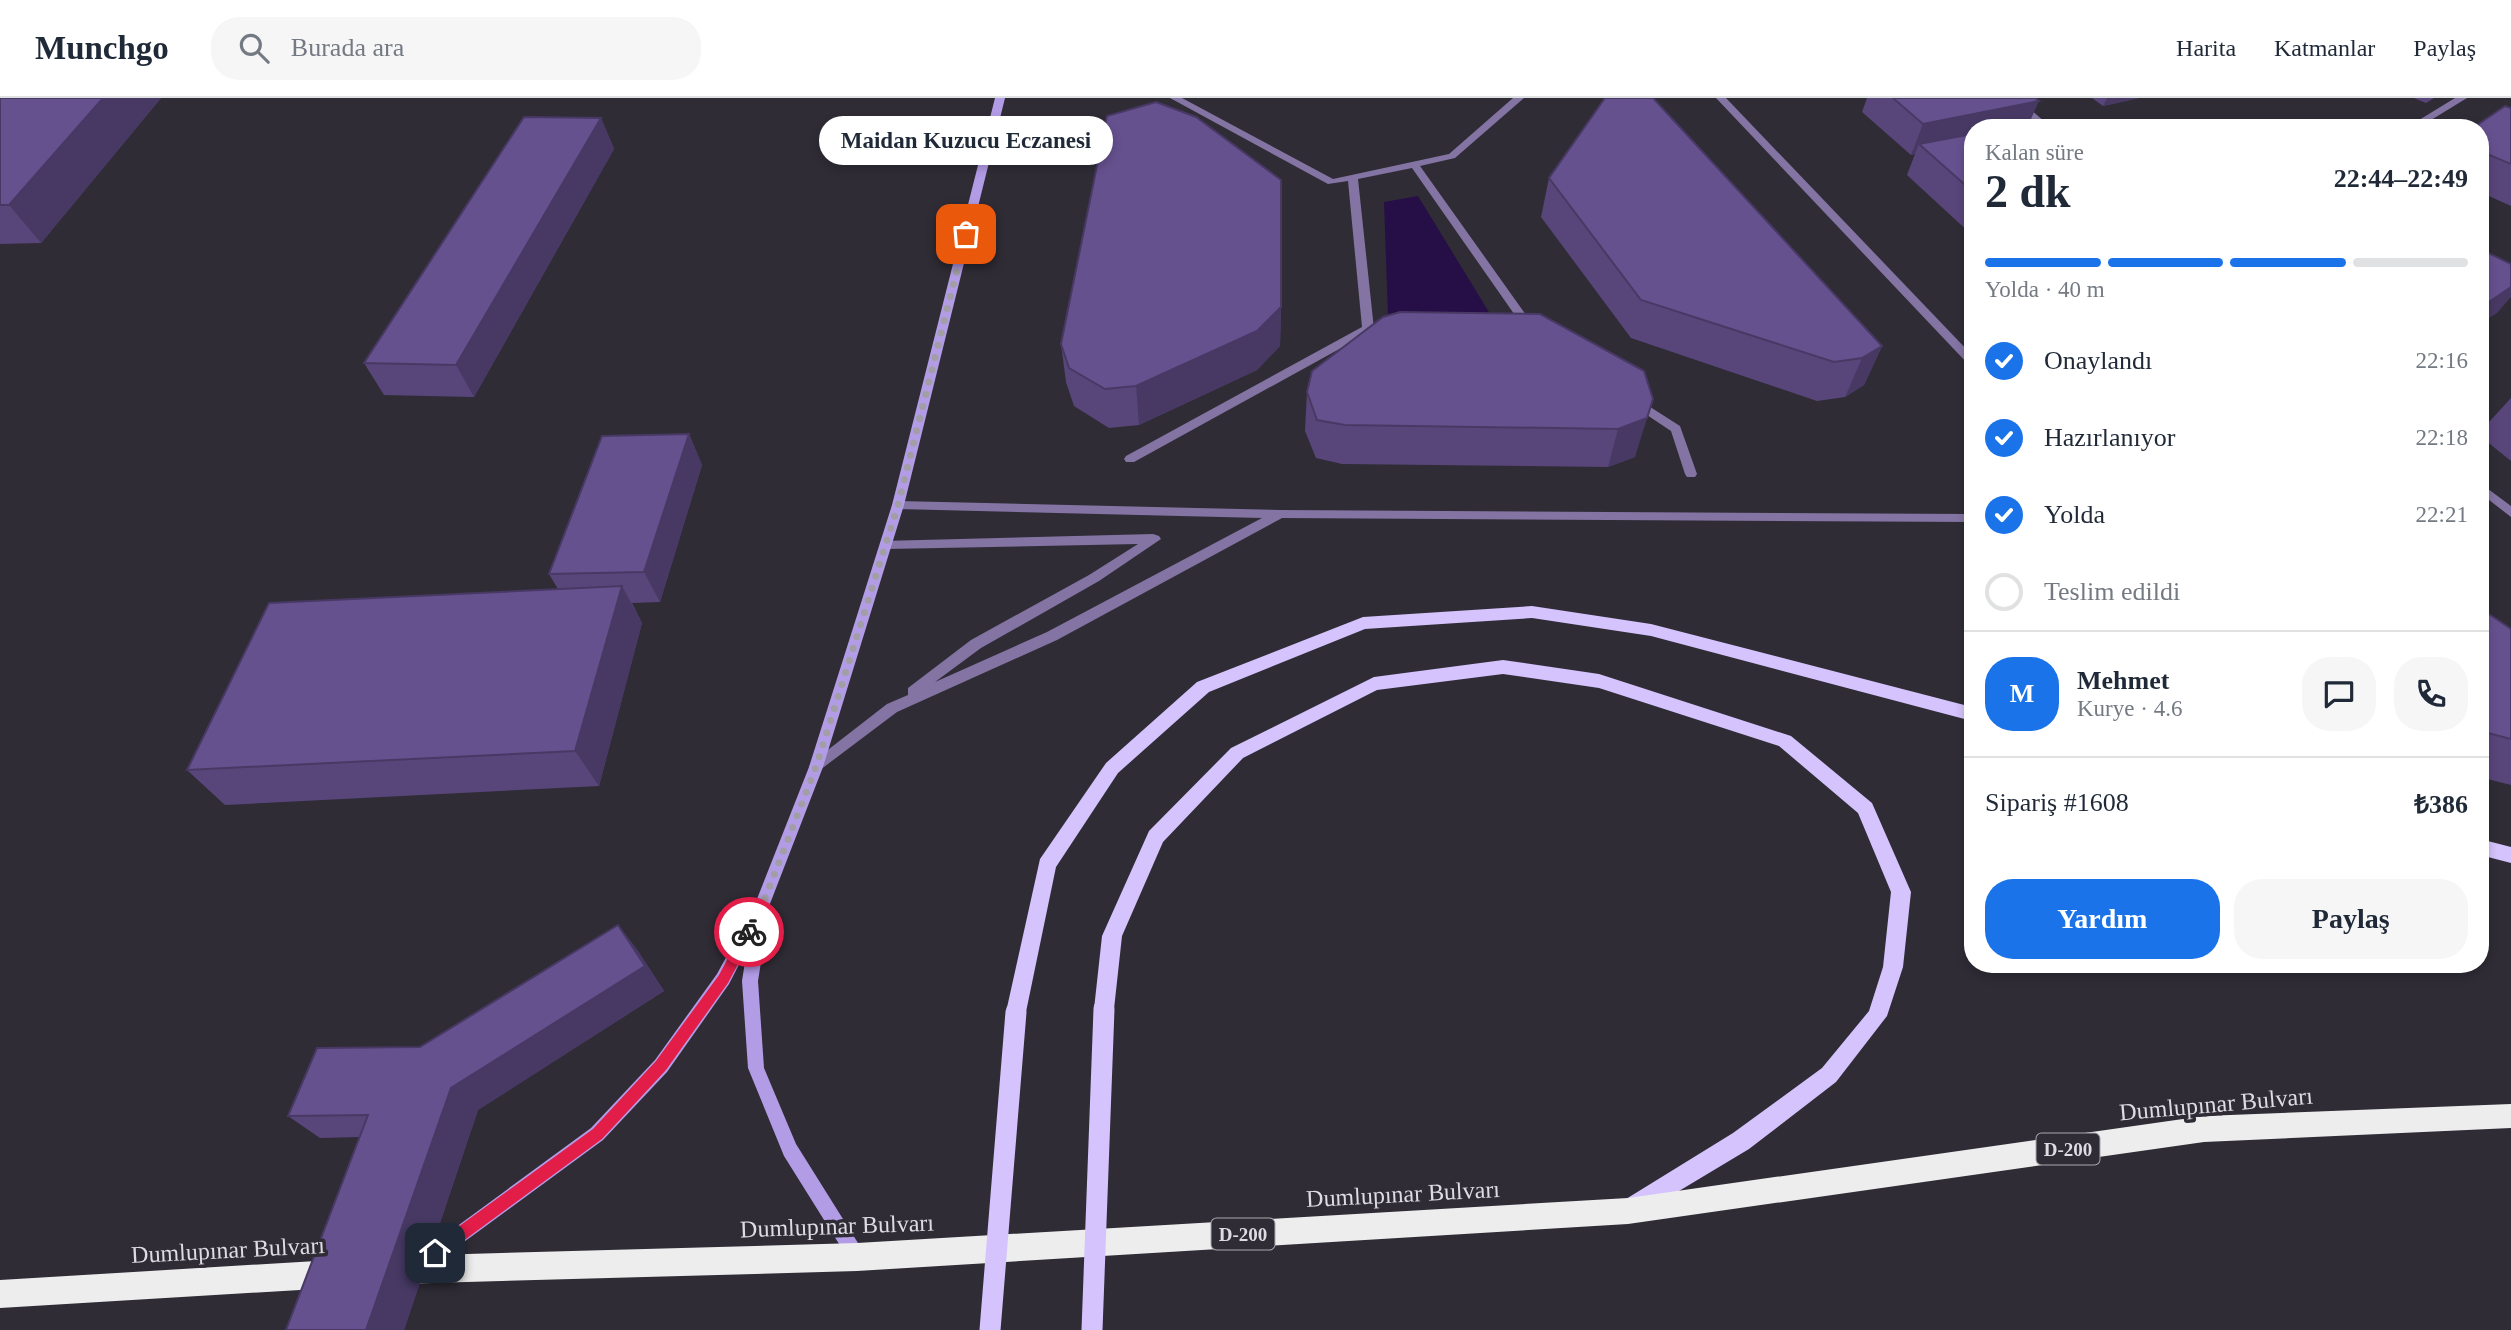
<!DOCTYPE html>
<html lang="tr">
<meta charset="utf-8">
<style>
body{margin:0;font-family:"Times New Roman",serif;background:#f6f6f7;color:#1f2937;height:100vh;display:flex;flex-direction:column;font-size:26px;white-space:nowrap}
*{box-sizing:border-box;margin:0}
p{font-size:23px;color:#747a83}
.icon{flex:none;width:38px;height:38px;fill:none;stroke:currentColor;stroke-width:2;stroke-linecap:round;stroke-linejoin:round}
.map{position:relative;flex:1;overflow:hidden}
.drawer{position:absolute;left:1964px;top:21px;width:525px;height:854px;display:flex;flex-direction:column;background:#fff;border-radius:28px;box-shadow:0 4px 10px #0003}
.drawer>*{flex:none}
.pin{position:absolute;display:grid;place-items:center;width:60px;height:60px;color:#fff;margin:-30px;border-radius:14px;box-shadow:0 4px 10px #0006}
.courier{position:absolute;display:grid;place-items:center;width:70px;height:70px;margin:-35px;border:5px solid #e11d48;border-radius:50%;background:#fff;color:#222;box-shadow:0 2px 9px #0007}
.bubble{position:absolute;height:49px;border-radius:24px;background:#fff;box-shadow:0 4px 10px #0003;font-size:23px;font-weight:700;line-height:49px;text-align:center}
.headline em{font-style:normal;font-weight:700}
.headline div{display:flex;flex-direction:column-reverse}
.headline{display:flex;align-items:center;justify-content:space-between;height:119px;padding:0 21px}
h1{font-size:46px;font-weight:700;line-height:52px}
.bar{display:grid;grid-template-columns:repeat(4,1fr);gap:10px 7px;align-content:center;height:84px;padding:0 21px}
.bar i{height:9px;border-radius:5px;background:#e0e1e3}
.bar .current{background:#1a73e8}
.bar p{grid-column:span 4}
.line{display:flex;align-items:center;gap:18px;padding:0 21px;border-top:2px solid #e0e1e3}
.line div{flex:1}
.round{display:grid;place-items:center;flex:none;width:74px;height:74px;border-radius:28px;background:#f6f6f7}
ol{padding:0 21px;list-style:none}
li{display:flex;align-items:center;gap:21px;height:77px}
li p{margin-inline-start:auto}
li .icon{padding:7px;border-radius:50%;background:#1a73e8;color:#fff;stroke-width:4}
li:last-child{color:#747a83}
li i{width:38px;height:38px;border:4px solid #e0e1e3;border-radius:50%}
.button{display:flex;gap:14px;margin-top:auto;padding:14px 21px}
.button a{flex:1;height:80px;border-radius:28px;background:#1a73e8;color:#fff;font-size:28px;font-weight:700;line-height:80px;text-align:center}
.button a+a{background:#f6f6f7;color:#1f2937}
header{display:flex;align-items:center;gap:42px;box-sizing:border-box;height:98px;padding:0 35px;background:#fff;border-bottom:2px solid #e0e1e3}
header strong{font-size:33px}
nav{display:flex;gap:38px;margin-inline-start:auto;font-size:24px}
.search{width:490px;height:63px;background:#f6f6f7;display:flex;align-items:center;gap:18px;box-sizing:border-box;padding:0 24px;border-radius:28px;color:#747a83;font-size:26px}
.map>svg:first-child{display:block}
</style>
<header>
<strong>Munchgo</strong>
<div class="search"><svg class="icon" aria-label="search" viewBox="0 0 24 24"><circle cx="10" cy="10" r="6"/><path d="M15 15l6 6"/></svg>Burada ara</div>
<nav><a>Harita</a><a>Katmanlar</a><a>Paylaş</a></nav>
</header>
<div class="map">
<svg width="2511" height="1232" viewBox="0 0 2511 1232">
<rect width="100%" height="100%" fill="#2f2c36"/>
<path fill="#260e46" d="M1418 98 1495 224 1388 218 1384 104Z"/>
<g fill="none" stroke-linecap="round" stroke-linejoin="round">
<path fill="#8374a3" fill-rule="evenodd" d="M898 403 1280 412 1286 416 1284 419 1057 542 897 614 816 675 811 673 809 669 811 665 887 606 908 597V590L971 542 1089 477 1138 446 886 451 880 446 882 443 1153 436 1159 438 1161 441 1099 483 981 550 935 584 1047 534 1262 420 898 411 892 407Z"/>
<g fill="#8374a3" fill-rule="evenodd">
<path d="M1170 0H1182L1333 81 1449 56 1513 0H1524L1455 60 1420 68 1536 231 1530 234 1526 233 1412 70 1358 81 1374 231 1372 233 1134 364H1126L1124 361 1126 358 1362 229 1348 83 1328 86Z"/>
<path d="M1716 0H1726L1972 257V267L1968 266Z"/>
<path d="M2006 0H2017L2052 30H2041Z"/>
<path d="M2455 0H2467L2418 30H2406Z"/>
<path d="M1633 298 1680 328 1697 376 1695 379H1687L1685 376 1671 333 1629 305V299Z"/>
<path d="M2480 385 2511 408V419L2480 395Z"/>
<path d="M1280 412 1972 416V424L1280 420 1274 416Z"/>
</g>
<path fill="#b39ce6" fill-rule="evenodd" d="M995 0H1005L904 407 823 669 766 816 768 820 758 883 764 970 796 1046 863 1153 866 1159 863 1165 857 1168 851 1165 784 1058 748 970 742 883 747 851 729 886 667 974 603 1042 423 1174 417 1177 411 1174 408 1168 411 1162 591 1030 655 962 717 876 755 806 809 669 892 407Z"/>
<g fill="#d4c3fc" fill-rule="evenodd">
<path d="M1532 508 1651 526 1972 609V623L1651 538 1532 520 1365 531 1209 594 1118 675 1056 769 1026 914 1023 921 1016 923 1009 921 1006 914 1040 761 1106 665 1197 584 1363 519Z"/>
<path d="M1503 562 1599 576 1791 638 1872 705 1911 794 1903 869 1887 918 1836 984 1749 1051 1634 1120 1626 1117 1623 1109 1626 1101 1733 1035 1822 970 1869 913 1883 869 1891 794 1858 715 1779 648 1599 590 1503 576 1377 592 1243 660 1163 744 1122 838 1114 911 1111 918 1104 920 1097 918 1094 911 1102 838 1149 733 1231 650 1374 579Z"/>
<path d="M2480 741 2511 749V765L2480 757Z"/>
</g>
<g fill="#ededed" fill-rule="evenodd">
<path d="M2511 1006V1030L2204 1044 1628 1126 857 1173 397 1186 387 1182 383 1172 387 1162 397 1158 857 1145 1628 1100 2204 1018Z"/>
<path d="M333 1162 343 1166 347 1176 343 1186 333 1190 0 1210V1182Z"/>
</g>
<g stroke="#d4c3fc" stroke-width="21">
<path d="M990 1232 1016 914"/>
<path d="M1092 1232 1104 911"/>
</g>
</g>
<g fill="#58467b">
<path d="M0 0H161L41 145 0 146Z"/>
<path d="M1867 0H2035L1972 30V137L1907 77 1915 56 1911 57 1862 14Z"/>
<path d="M2092 0H2139L2103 8Z"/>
<path d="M2414 0H2434L2426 5Z"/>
<path d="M2511 10V108L2480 94V30Z"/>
<path d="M601 20 614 51 474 299 384 297 364 265Z"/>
<path d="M1549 80 1882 248 1864 287 1845 299 1817 303 1631 240 1541 119Z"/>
<path d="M1281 209 1280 248 1257 272 1139 327 1109 330 1074 308 1066 284 1061 246Z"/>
<path d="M1644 273 1635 359 1608 369 1342 366 1316 360 1305 333 1307 294Z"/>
<path d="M2511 300V363L2480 338V334Z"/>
<path d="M689 336 702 367 660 504 632 505 642 525 599 688 225 707 187 672 558 491 549 476Z"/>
<path d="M1972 503V555L1968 554 1964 516Z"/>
<path d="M2480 510 2511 531V687L2480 679Z"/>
<path d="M618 827 638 853 664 893 478 1012 404 1232H286L360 1039 320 1040 288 1018 420 949Z"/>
</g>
<g fill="#473964">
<path d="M103 0H161L41 145 9 107Z"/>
<path d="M2107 0H2139L2103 8Z"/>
<path d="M2039 3 2027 30H1972V45L1919 46 1915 56 1911 57 1923 26Z"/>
<path d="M601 20 614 51 474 299 456 267Z"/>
<path d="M2511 189V199L2497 215 2480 226V210Z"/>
<path d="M1281 209 1280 248 1257 272 1139 327 1136 288Z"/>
<path d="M1882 248 1864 287 1845 299 1862 260Z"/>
<path d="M1653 301 1635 359 1608 369 1618 331Z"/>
<path d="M689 336 702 367 660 504 644 474Z"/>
<path d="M622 488 642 525 599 688 575 653Z"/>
<path d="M618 827 638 853 664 893 478 1012 404 1232H366L451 990Z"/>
</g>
<g fill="#66518f" stroke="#473964" stroke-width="2">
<path d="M0 0H103L9 107H0Z"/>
<path d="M1605 0H1653L1882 248 1862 260 1834 264 1641 202 1549 80Z"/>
<path d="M1893 0H2035L2039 3 1923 26Z"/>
<path d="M1156 4 1196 19 1281 82V209L1257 233 1136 288 1105 291 1069 270 1061 246 1107 18Z"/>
<path d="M2505 8 2511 10V66L2480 53V30H2473Z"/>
<path d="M524 19 601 20 456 267 364 265Z"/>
<path d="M2024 25 2030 30H2003Z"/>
<path d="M1972 36V93L1919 46Z"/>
<path d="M2480 151 2511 166V189L2480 210Z"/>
<path d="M1400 214 1540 216 1644 273 1653 301 1647 320 1618 331 1345 327 1317 322 1307 294 1312 273 1383 219Z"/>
<path d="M689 336 644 474 549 476 602 338Z"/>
<path d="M622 488 575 653 187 672 269 505Z"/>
<path d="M2480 510 2511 531V641L2480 633Z"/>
<path d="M618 827 645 868 451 990 366 1232H286L368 1017 288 1018 317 950 420 949Z"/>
</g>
<path fill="#e11d48" d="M749 828 755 834 728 885 666 972 602 1041 440 1160 435 1162 429 1160 427 1155 429 1150 593 1031 656 963 719 877 744 830Z"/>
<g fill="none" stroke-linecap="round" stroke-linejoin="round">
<path stroke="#a19ea6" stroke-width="7" stroke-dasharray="0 12.6" d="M749 834 762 808 816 669 898 407 966 136"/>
</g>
<g text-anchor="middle" stroke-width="7" stroke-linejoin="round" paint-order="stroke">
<g fill="#2f2c36" stroke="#aaa7ae" stroke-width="2">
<rect x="2036.5" y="1035.5" width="63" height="31" rx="5"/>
<rect x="1211.5" y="1120.5" width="63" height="31" rx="5"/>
</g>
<g font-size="19" font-weight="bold" fill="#dedce2">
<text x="2068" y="1058">D-200</text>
<text x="1243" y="1143">D-200</text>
</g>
<g font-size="24" fill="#dedce2" stroke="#2f2c36">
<text transform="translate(2216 1006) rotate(-5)" y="8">Dumlupınar Bulvarı</text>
<text transform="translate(1403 1096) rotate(-3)" y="8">Dumlupınar Bulvarı</text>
<text transform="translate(837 1128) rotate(-2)" y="8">Dumlupınar Bulvarı</text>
<text transform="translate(228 1152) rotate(-3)" y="8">Dumlupınar Bulvarı</text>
</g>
</g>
</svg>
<div class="pin" style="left:966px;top:136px;background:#ea580c"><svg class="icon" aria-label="bag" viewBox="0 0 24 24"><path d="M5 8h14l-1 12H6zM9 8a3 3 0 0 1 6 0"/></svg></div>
<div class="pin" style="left:435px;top:1155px;background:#1f2937"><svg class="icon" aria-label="home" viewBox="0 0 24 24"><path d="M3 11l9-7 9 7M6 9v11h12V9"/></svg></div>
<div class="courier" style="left:749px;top:834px"><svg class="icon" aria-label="bike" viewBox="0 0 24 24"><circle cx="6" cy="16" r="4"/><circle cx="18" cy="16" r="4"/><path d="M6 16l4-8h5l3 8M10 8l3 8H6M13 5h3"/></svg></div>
<div class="bubble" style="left:819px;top:18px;width:294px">Maidan Kuzucu Eczanesi</div>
<section class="drawer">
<div class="headline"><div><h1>2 dk</h1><p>Kalan süre</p></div><em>22:44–22:49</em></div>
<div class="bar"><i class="current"></i><i class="current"></i><i class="current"></i><i></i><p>Yolda · 40 m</p></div>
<ol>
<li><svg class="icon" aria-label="check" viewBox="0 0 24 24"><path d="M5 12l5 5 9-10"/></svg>Onaylandı<p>22:16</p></li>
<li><svg class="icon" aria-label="check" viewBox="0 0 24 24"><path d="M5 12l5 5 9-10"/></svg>Hazırlanıyor<p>22:18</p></li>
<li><svg class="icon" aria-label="check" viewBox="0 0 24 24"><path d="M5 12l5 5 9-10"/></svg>Yolda<p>22:21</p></li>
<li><i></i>Teslim edildi</li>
</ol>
<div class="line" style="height:126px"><b class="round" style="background:#1a73e8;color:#fff">M</b><div><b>Mehmet</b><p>Kurye · 4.6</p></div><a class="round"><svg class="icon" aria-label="chat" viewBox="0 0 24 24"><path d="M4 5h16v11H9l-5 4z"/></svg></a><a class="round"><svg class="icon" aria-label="phone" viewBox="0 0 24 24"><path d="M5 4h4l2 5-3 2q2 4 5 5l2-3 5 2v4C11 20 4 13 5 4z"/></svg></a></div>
<div class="line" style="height:91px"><div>Sipariş #1608</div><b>₺386</b></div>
<div class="button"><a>Yardım</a><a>Paylaş</a></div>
</section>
</div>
